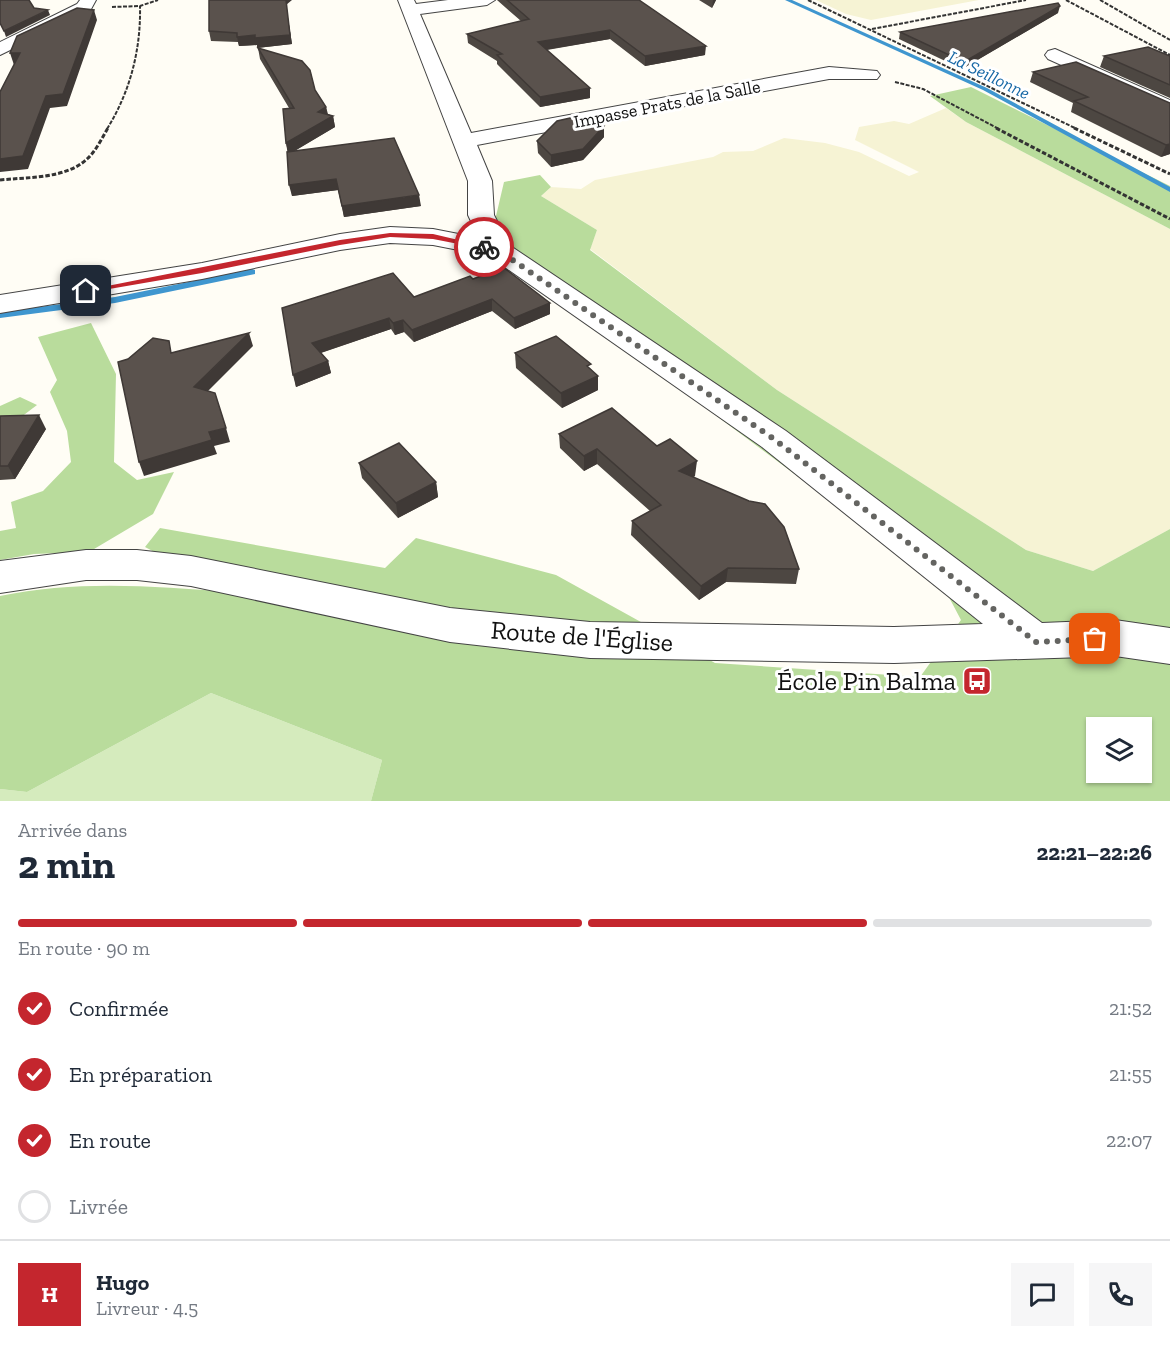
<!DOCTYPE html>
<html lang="fr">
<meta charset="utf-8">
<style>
body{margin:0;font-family:"Zilla Slab",serif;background:#f6f6f7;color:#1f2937;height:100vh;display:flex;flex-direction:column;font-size:22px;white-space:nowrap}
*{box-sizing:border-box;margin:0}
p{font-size:20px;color:#747a83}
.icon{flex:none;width:33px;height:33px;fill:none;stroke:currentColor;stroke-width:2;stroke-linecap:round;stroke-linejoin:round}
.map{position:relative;height:801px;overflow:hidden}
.side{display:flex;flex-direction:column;background:#fff;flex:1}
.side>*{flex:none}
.controls{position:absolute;left:1086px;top:717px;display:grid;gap:12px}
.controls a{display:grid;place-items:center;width:66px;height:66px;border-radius:0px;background:#fff;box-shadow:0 2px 4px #0004;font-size:30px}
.pin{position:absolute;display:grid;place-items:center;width:51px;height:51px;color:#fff;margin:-26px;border-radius:12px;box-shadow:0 3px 9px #0006}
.courier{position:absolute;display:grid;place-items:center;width:60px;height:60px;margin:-30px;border:4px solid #c4262e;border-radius:50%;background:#fff;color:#222;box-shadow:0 2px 8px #0007}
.head em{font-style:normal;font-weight:700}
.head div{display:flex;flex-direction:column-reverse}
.head{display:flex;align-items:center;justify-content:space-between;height:102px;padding:0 18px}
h1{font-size:39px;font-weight:700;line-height:45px}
.bar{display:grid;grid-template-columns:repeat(4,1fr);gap:9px 6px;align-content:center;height:72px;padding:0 18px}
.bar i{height:8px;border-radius:4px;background:#e0e1e3}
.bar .selected{background:#c4262e}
.bar p{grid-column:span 4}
.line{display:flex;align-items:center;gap:15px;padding:0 18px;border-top:2px solid #e0e1e3}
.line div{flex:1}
.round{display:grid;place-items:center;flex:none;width:63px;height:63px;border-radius:0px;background:#f6f6f7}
ol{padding:0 18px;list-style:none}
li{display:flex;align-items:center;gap:18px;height:66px}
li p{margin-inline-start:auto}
li .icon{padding:6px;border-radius:50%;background:#c4262e;color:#fff;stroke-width:4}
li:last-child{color:#747a83}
li i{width:33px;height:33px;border:3px solid #e0e1e3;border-radius:50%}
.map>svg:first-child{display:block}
</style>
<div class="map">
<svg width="1170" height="801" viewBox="0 0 1170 801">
<rect width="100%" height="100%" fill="#fffdf5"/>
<g fill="#f6f3d4">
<path d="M816 0H979L871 20 846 14Z"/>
<path d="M946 108 966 122 1170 229V529L1093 571 1026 550 777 390 590 249 597 230 541 196 551 187 581 189 595 180 713 157 723 152 753 151 784 138 825 143 859 152 909 176 919 172 855 140 859 127 894 121 909 124Z"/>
</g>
<path fill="#d5ebbd" d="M211 693 382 760 371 801H0V789L27 792Z"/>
<g fill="#b9dc9c" fill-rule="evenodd">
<path d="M971 87 1170 186V229L966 122 930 96Z"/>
<path d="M540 175 551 187 541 196 597 230 590 250 777 390 1026 550 1093 571 1170 529V801H371L382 760 211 693 27 792 0 789V596C75 580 154 586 230 592L145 547 160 528 385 568 416 538 556 575 715 663 920 677 961 620 942 584 489 246 504 182ZM1096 728H1142V772H1096Z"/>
<path d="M91 323 116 374 114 462 137 480 174 472 153 514 89 552 34 554 0 560V531L16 528 11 502 43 491 71 462 67 431 50 392 57 380 38 337Z"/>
<path d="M20 397 37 405 0 433V406Z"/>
</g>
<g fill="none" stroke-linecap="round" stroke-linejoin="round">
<g fill="#3f96cf" fill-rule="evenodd">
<path d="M785 0H792L987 88 1170 187V192L983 90Z"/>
<path d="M252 269 255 270V274L115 303 0 318V312L115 297Z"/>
</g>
<g stroke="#444" stroke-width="2">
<g id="minor">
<path d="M80 0H96L90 11 0 55V42L77 4Z"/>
<path d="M398 0H414L416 4 448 0H495L487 5 420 14 471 133 829 67 877 71 880 75 877 79H829L477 145 492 181 494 215 509 245 786 431 1042 623 1115 620 1170 628V664L1115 656 894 663 590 658 450 642 191 586 137 580H86L0 593V561L86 550H137L191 556 450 608 590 622 894 627 983 624 762 447 489 256 433 245 390 243 340 250 202 279 0 313V295L202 263 340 234 390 227 433 229 479 238 468 215V181Z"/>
<path d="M1055 49 1170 100V114L1048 59 1045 55 1048 51Z"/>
</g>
</g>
<g stroke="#333" stroke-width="2" stroke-dasharray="4 1.5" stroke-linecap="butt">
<path d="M808 0 1077 129"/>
<path d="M1066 0 1170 55"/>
<path d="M1100 0 1170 40"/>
<path d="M112 7 140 6 158 0"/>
<path d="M872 29 1026 0"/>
<path d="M895 82 923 89 999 129"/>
<path d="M107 129C130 92 141 50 140 6"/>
</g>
<g stroke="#333" stroke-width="3" stroke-dasharray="4.5 2" stroke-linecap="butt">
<path d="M996 128 1170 219"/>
<path d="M1074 128 1170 174"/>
<path d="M0 180C27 177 66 179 87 159 96 151 102 138 108 128"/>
</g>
<use href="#minor" fill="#fff" fill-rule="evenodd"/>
</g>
<g fill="#4d4742">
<path d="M497 0H639L705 55 645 66 610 39 547 50 590 98 540 107 497 64V61L468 43 467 34 521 21Z"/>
<path d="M699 0H716L712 8Z"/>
<path d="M286 5 292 44 257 48V45L239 46 238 42 211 41 209 31Z"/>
<path d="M1058 13 962 69 899 39 900 32Z"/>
<path d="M258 48 315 90 326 107 328 114 333 116 335 127 294 151 421 206 344 217 338 190 292 196 288 152 286 143 289 108 260 59Z"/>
<path d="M1104 56H1170V98L1100 67Z"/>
<path d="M1033 72 1170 103V154L1161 157 1071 112 1073 103 1030 82Z"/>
<path d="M602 123 604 137 583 160 551 167 538 153 537 141Z"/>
<path d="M473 279 550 303V314L515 329 492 311 414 342 404 332 395 335 391 329 321 353 328 361 331 373 296 387 282 308 414 297Z"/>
<path d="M515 353 591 369 598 390 562 408 516 368Z"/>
<path d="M0 416 46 429 15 479 0 480Z"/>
<path d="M559 434 657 446 695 476 693 477 799 569 796 584 726 582 699 600 631 535 632 521 650 511 597 464 584 471 560 448Z"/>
<path d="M359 463 436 482 438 497 398 518 362 478Z"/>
</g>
<g fill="#3f3936">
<path d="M280 0H292L286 5 292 44 257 48V45L239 46 237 37Z"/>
<path d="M713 0H716L712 8Z"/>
<path d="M1060 6 1058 13 962 69 964 62Z"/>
<path d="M48 10 50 15 6 37 4 31Z"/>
<path d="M94 10 97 20 67 106 50 108 28 169 0 172V159Z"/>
<path d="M610 30V39L538 51V42Z"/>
<path d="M706 46 705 55 645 66V56Z"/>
<path d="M10 53H20L14 65Z"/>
<path d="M590 88V98L540 107V97Z"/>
<path d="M326 107 328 119 333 116 335 127 288 155 286 143 318 112Z"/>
<path d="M602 123V128L604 126V137L583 160 551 167V155Z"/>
<path d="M1170 144V154L1161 157 1166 145Z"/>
<path d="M336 179 338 190 292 196 289 185Z"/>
<path d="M419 195 421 206 344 217 342 206Z"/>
<path d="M492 299V311L414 342 412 330Z"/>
<path d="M550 303V314L515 329 514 318Z"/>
<path d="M389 318 391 329 314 355 312 343Z"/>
<path d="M403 320 404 332 395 335 393 323Z"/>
<path d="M249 333 253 346 198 401 194 387Z"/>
<path d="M328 361 331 373 296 387 293 375Z"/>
<path d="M598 376V390L562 408 561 393Z"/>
<path d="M39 415 46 429 15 479 8 466Z"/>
<path d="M226 428 230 442 214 446 217 454 144 476 139 462 209 432Z"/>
<path d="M597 449V464L584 471V456Z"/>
<path d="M697 461 695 476 678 485 679 471Z"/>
<path d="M436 482 438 497 398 518 396 503Z"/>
<path d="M728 568 726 582 699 600 701 586Z"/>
</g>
<g fill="#5a524d" stroke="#3f3936" stroke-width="1.5">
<path d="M0 0H29L34 8 48 10 4 31 0 23Z"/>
<path d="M209 0H286L290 35 255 38V35L237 37V33L209 31Z"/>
<path d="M507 0H639L706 46 645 56 610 30 538 42 590 88 540 97 497 55 502 54 467 34 529 19Z"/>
<path d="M1058 3 1060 6 964 62 900 32Z"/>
<path d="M77 8 94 10 63 94 46 96 23 156 0 159V92L20 53H10L17 36Z"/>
<path d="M1148 47 1170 56V85L1104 56Z"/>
<path d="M258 48 302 61 310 70 315 90 326 107 318 112 333 116 286 143 283 109 294 108Z"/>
<path d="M1076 62 1170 103V144L1166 145 1074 101 1088 97 1033 72Z"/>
<path d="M570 118 602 123 601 125 604 126 583 149 551 155 537 141 557 121Z"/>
<path d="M394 138 419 195 342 206 336 179 289 185 287 152Z"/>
<path d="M503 267 550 303 514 318 492 299 412 330 403 320 393 323 389 318 312 343 328 361 293 375 282 308 393 273 414 297 470 276 473 279Z"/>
<path d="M249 333 194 387 215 393 226 428 209 432 212 440 139 462 118 362 128 359 153 338 169 341 171 353Z"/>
<path d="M556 336 591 364 587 366 598 376 561 393 515 353Z"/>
<path d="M612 408 657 446 670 439 697 461 679 471 749 501 765 504 784 527 799 569 728 568 701 586 632 521 661 505 597 449 584 456 559 434Z"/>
<path d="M39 415 8 466H0V416Z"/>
<path d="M399 443 436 482 396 503 359 463Z"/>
</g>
<path fill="#c4262e" d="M390 233 433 234 488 247 484 249 433 239 390 237 340 245 202 273 86 293 82 291 340 240Z"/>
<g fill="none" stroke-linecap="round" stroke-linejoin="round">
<path stroke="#646461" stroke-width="6" stroke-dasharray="0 10.8" d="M484 247 498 250 774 439 1036 642 1095 639"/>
</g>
<defs>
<g id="bus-square" transform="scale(1.5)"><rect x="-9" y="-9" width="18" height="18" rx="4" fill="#c4262e" stroke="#fff"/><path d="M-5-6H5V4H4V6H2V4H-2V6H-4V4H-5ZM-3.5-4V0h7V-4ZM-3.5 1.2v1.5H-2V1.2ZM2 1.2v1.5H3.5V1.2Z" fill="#fff"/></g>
</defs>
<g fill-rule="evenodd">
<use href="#bus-square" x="977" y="681"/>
</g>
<g text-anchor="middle" stroke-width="6" stroke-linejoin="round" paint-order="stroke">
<g font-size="18" font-style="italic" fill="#1768a6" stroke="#fff">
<text transform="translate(989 75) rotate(26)" y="6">La Seillonne</text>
</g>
<g font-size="18" fill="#111" stroke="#fff">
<text transform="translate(667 104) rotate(-11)" y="6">Impasse Prats de la Salle</text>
</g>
<g font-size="26" fill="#111" stroke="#fff">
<text transform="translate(582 636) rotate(4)" y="9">Route de l'Église</text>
</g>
<g font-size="26" fill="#111" stroke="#fff" text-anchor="end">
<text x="956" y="690">École Pin Balma</text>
</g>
</g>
</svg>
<div class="controls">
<a><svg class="icon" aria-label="layers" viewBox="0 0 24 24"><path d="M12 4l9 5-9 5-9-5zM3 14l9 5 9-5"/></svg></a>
</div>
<div class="pin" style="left:1095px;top:639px;background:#ea580c"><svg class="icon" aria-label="bag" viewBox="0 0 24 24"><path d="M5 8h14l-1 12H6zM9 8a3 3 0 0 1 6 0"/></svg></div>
<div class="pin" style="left:86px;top:291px;background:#1f2937"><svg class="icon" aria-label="home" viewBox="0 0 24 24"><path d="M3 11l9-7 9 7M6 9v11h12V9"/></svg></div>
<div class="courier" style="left:484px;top:247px"><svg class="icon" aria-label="bike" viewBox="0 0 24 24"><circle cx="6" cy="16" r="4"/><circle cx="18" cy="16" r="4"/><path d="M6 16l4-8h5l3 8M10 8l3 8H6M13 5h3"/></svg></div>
</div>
<section class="side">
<div class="head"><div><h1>2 min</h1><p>Arrivée dans</p></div><em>22:21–22:26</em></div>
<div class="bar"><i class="selected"></i><i class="selected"></i><i class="selected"></i><i></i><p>En route · 90 m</p></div>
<ol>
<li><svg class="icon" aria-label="check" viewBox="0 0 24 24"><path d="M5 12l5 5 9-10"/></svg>Confirmée<p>21:52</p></li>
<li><svg class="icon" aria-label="check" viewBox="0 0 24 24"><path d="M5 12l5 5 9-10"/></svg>En préparation<p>21:55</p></li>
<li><svg class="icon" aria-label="check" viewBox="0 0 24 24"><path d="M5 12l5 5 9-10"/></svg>En route<p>22:07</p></li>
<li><i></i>Livrée</li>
</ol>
<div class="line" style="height:108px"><b class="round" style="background:#c4262e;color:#fff">H</b><div><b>Hugo</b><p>Livreur · 4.5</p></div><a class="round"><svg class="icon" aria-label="chat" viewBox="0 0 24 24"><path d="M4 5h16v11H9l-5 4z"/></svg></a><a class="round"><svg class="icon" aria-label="phone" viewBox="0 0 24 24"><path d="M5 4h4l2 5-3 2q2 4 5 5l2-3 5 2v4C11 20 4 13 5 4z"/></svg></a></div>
</section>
